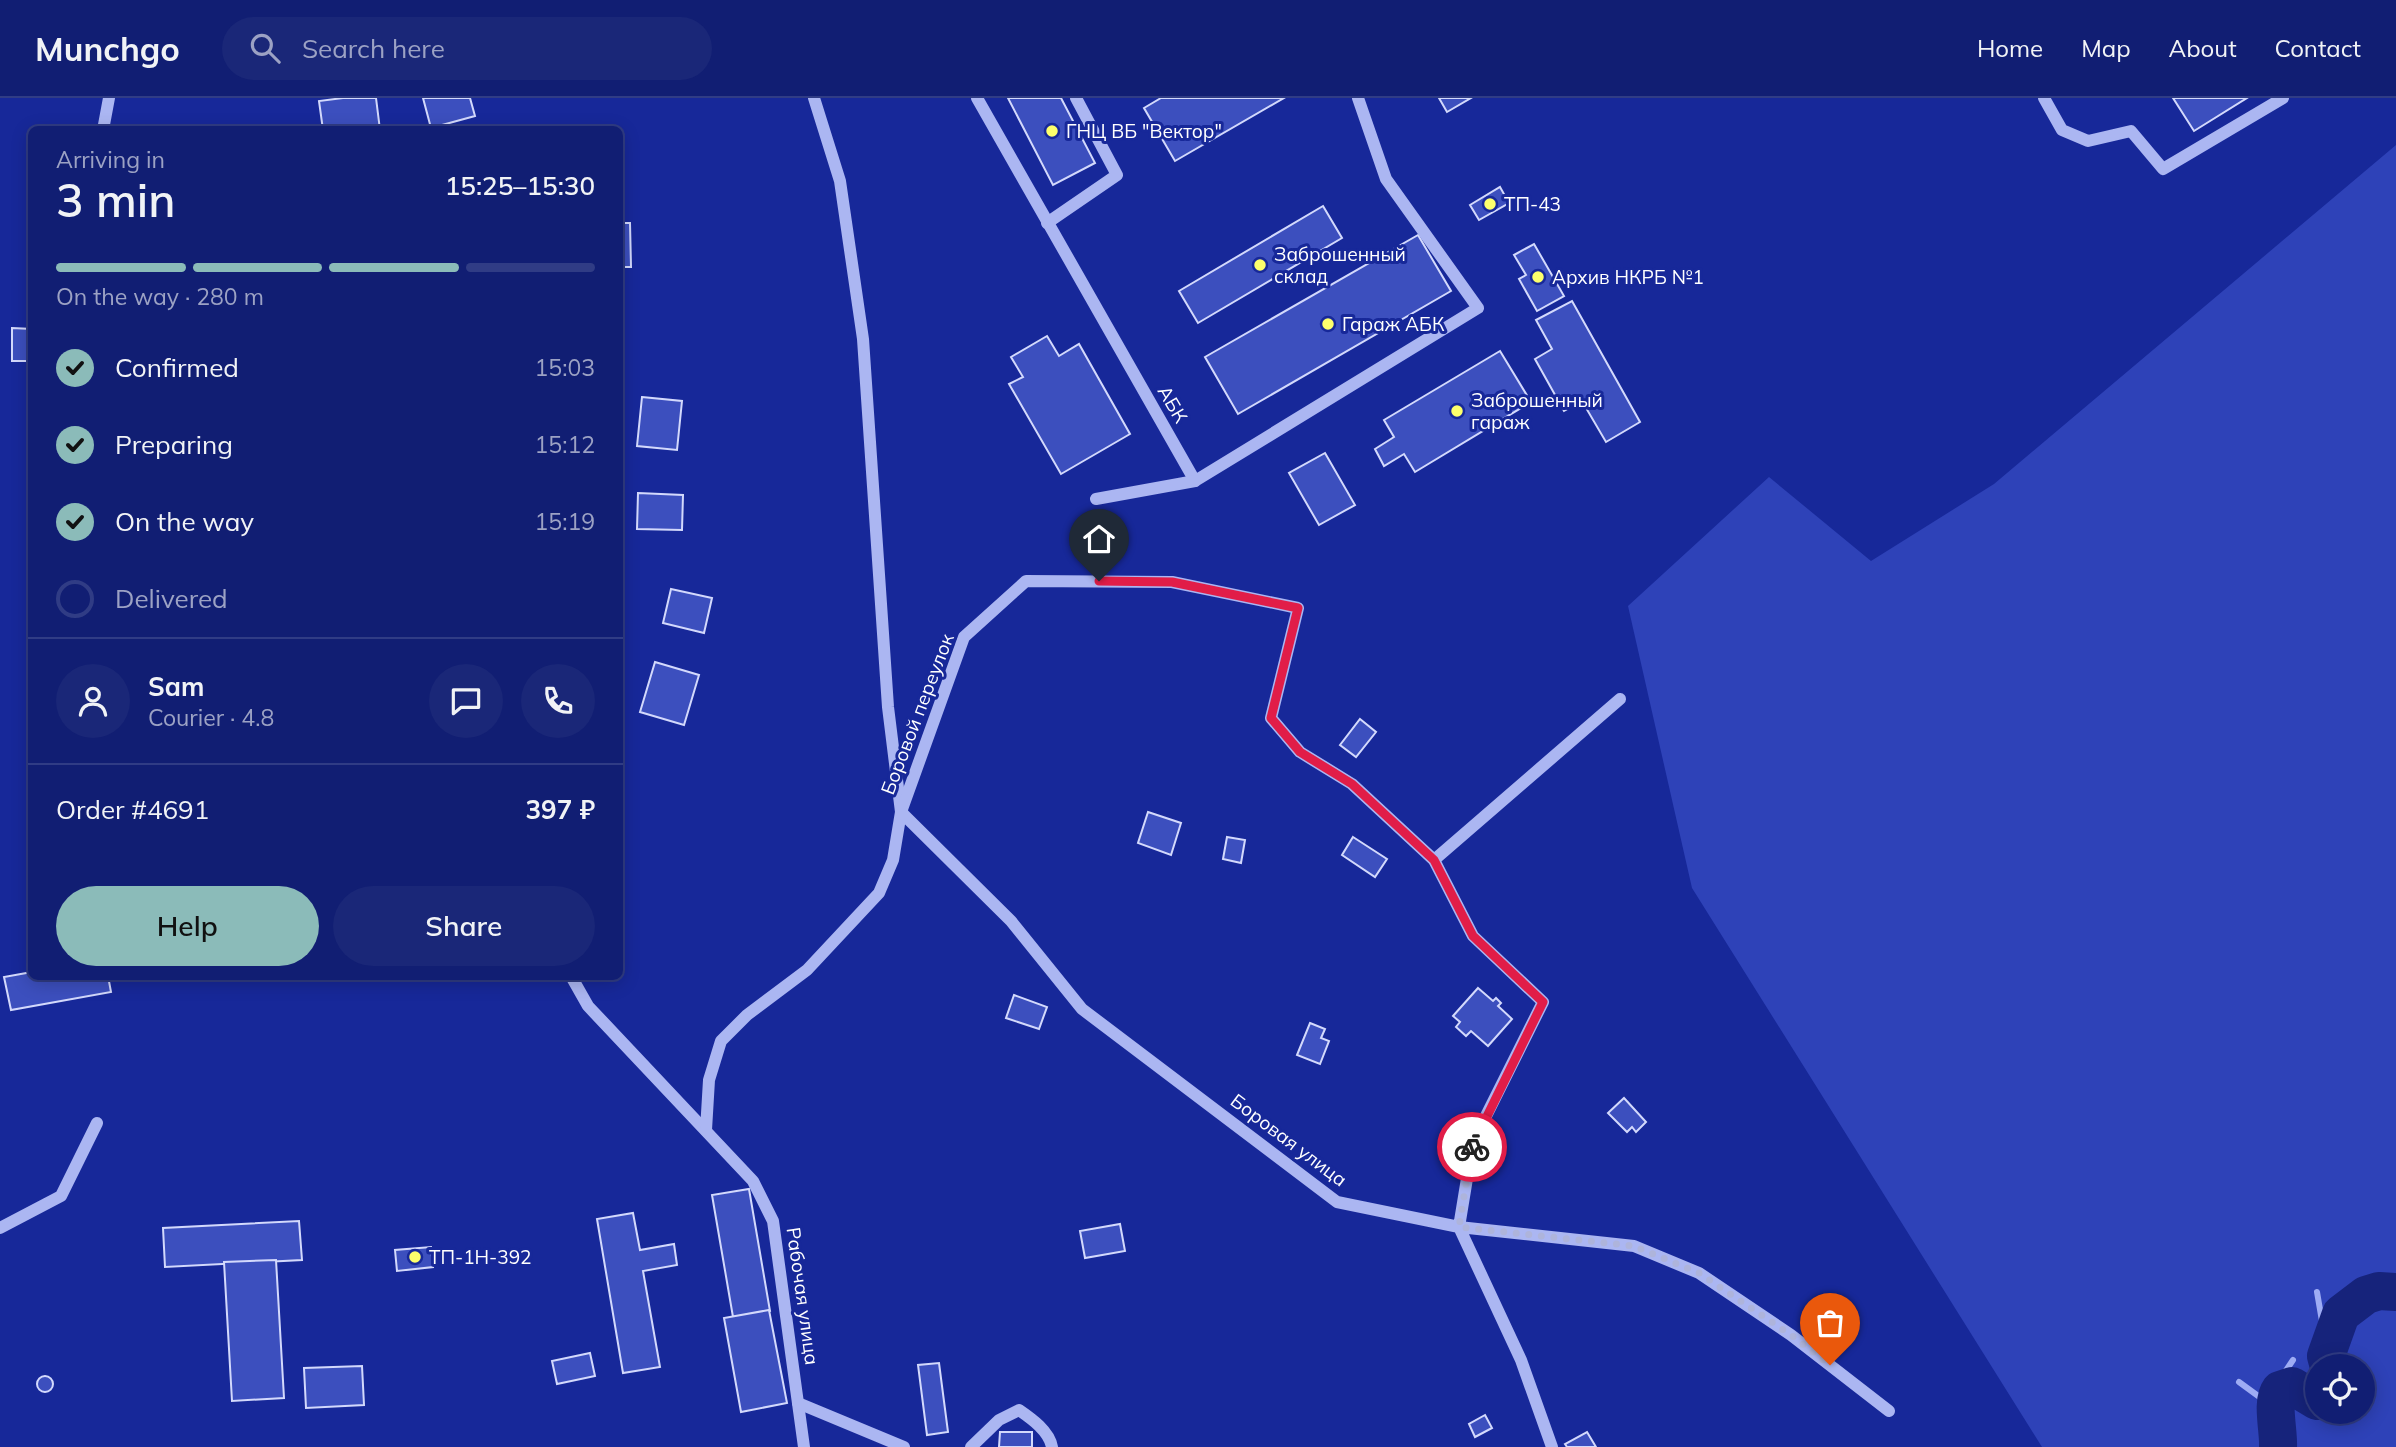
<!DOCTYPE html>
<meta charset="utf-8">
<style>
body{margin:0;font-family:Mulish,sans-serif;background:#1a2778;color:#f1f3f6;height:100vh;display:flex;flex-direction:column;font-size:26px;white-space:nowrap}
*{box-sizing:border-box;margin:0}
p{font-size:23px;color:#9ca2c4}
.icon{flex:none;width:38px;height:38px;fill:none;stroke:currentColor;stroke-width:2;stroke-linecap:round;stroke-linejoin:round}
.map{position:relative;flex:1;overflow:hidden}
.details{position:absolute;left:28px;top:28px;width:595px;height:854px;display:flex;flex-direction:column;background:#111e73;border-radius:10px;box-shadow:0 4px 18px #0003,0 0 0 2px #303c85}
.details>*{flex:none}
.tools{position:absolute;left:2305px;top:1256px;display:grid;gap:14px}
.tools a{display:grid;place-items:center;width:70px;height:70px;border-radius:50%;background:#111e73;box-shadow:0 4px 18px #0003,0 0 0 2px #303c85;font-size:35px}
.pin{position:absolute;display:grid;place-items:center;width:60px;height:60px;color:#fff;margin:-72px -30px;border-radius:50% 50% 50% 0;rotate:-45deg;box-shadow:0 0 7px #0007}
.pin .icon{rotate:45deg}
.courier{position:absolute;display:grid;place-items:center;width:70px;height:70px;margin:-35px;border:5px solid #e11d48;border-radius:50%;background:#fff;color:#222;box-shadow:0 2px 9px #0007}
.head em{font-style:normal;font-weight:600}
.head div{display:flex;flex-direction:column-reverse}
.head{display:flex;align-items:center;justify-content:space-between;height:119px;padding:0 28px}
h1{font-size:46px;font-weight:600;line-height:52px}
.bar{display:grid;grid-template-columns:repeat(4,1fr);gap:10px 7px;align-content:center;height:84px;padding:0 28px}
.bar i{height:9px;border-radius:5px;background:#303c85}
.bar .selected{background:#8bbbb9}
.bar p{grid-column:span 4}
.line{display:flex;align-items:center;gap:18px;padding:0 28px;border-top:2px solid #303c85}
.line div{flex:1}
.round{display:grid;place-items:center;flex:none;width:74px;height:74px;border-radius:37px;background:#1a2778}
ol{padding:0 28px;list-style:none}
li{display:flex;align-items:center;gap:21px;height:77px}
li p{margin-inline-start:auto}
li .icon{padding:7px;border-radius:50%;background:#8bbbb9;color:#111;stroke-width:4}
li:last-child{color:#9ca2c4}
li i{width:38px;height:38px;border:4px solid #303c85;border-radius:50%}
.primary-button{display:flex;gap:14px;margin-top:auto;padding:14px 28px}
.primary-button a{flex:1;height:80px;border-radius:42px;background:#8bbbb9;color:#111;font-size:28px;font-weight:600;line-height:80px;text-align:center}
.primary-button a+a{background:#1a2778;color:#f1f3f6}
header{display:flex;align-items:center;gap:42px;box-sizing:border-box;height:98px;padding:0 35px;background:#111e73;border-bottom:2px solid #303c85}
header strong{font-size:33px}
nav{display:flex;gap:38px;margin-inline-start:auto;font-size:24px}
.search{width:490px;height:63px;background:#1a2778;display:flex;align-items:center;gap:18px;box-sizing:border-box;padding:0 24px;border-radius:38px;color:#9ca2c4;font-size:26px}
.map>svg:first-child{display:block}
</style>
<header>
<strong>Munchgo</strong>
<div class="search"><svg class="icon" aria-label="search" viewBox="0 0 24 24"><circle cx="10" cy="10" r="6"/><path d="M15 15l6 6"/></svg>Search here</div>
<nav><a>Home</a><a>Map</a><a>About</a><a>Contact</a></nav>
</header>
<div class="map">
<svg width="2396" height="1349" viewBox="0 0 2396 1349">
<rect width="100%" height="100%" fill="#172899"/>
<path fill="#2e42b8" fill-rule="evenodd" d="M2396 47V1349H2042L1692 790 1628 508 1769 379 1871 463 1994 386ZM2317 1269H2362V1314H2317Z"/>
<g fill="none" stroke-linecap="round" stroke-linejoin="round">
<g stroke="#9eacf4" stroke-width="6">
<path d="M2317 1194 2323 1229 2330 1242"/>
<path d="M2239 1284 2276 1311"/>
<path d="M2280 1292 2283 1277 2293 1262"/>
</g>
<g stroke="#16237b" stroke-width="38">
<path d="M2329 1269 2326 1258 2341 1216 2366 1197 2379 1193 2396 1194"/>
<path d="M2278 1349C2279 1333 2271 1304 2280 1292L2292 1288 2317 1303"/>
</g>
</g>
<g fill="#3c4fbe" stroke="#d3d9fc" stroke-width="2">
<path d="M343 0H376L380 32H323L319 3Z"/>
<path d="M423 0H470L475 18 431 30Z"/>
<path d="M1008 0H1061L1095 65 1053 87Z"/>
<path d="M1161 0H1284L1175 63 1144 10Z"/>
<path d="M1439 0H1471L1447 14Z"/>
<path d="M2173 0H2247L2194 33Z"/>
<path d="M1500 89 1509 105 1479 122 1470 107Z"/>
<path d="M1323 108 1342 140 1198 225 1179 193Z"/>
<path d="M620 125H630L631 169H620Z"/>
<path d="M1418 137 1451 193 1238 316 1205 259Z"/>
<path d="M1534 146 1564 198 1537 213 1519 181 1526 177 1514 157Z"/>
<path d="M1572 203 1640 324 1606 344 1582 303 1564 313 1535 261 1552 251 1536 222Z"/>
<path d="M12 230 32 231V263H12Z"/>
<path d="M1047 238 1059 258 1079 246 1130 336 1061 376 1009 286 1023 279 1011 259Z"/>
<path d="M1500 253 1531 304 1415 374 1404 356 1384 368 1375 351 1394 339 1384 322Z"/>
<path d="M642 299 682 303 677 352 637 348Z"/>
<path d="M1325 355 1355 407 1319 427 1289 375Z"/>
<path d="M638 395 683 397 682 432 637 431Z"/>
<path d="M671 491 712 500 704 535 663 525Z"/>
<path d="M655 564 699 577 684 627 640 614Z"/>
<path d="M1360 621 1376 634 1356 659 1340 647Z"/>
<path d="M1148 714 1181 725 1171 757 1138 745Z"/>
<path d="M1227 739 1245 742 1241 765 1223 761Z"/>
<path d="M1353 739 1387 761 1375 779 1342 757Z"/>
<path d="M32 874V878H108L111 894 11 912 4 879Z"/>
<path d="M1478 890 1493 903 1496 900 1501 905 1498 908 1512 921 1488 948 1471 933 1466 938 1456 929 1460 924 1453 918Z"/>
<path d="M1014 897 1047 909 1039 931 1006 920Z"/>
<path d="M1310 925 1325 931 1321 940 1329 943 1320 966 1297 957Z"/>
<path d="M1624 1000 1646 1024 1636 1034 1632 1029 1627 1034 1608 1015Z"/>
<path d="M749 1091 770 1213 733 1219 712 1097Z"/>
<path d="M633 1115 640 1152 674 1146 677 1167 643 1173 660 1269 623 1275 597 1121Z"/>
<path d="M299 1123 302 1162 165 1169 163 1130Z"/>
<path d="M1120 1126 1125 1153 1085 1160 1080 1133Z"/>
<path d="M431 1149 433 1169 397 1173 395 1152Z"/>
<path d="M276 1162 284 1300 232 1303 224 1164Z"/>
<path d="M769 1212 787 1305 741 1314 724 1220Z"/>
<path d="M590 1255 595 1278 557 1286 552 1263Z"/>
<path d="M939 1265 948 1334 927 1337 918 1267Z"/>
<path d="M362 1268 364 1307 306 1310 304 1270Z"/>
<circle cx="45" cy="1286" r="8"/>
<path d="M1485 1317 1492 1330 1475 1339 1469 1326Z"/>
<path d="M1000 1334H1032V1349H999Z"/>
<path d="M1587 1334 1596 1349H1567L1565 1346Z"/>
</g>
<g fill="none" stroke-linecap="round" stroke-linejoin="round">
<g stroke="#abb6f2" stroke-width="12">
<path d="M977 0 1195 383 1478 210 1386 81 1358 0"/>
<path d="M2044 0 2062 32 2088 43 2131 33 2163 71 2283 0"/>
<path d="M103 32 109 0"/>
<path d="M1047 125 1117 77 1076 0"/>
<path d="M1096 401 1195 383"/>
<path d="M1434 762 1620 601"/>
<path d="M571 878 588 908 753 1083 773 1123 804 1349"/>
<path d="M706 1032 709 982 721 943 747 917 807 872 879 795 893 762 901 714 888 609 863 241 840 83 814 0"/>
<path d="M0 1130 61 1098 97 1025"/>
<path d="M798 1305 904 1349"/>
<path d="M971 1349 999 1322 1019 1312C1032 1321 1049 1333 1052 1349"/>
<path d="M1552 1349 1521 1262 1459 1129 1473 1044 1543 904 1473 838 1434 762 1352 686 1300 654 1271 620 1298 510 1172 484 1026 483 964 539 901 714 1011 823 1082 911 1337 1104 1459 1129 1634 1148 1699 1175 1791 1237 1889 1313"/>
</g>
</g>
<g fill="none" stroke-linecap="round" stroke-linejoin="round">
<path stroke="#aeb4db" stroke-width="7" stroke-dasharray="0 12.6" d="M1472 1049 1459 1129 1634 1148 1699 1175 1791 1237 1830 1267"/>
<path stroke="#e11d48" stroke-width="9" d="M1099 483 1172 484 1298 510 1271 620 1300 654 1352 686 1434 762 1473 838 1543 904 1472 1049"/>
</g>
<g fill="#fdff6c" stroke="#172899" stroke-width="2.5">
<circle cx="1052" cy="33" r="7"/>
<circle cx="1490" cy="106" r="7"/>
<circle cx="1260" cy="167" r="7"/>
<circle cx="1538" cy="179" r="7"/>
<circle cx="1328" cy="226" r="7"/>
<circle cx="1457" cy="313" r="7"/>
<circle cx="415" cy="1159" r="7"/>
</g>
<g text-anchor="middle" stroke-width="6" stroke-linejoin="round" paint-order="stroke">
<g font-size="19" fill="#fff" stroke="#172899" text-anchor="start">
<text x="1066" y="40">ГНЦ ВБ "Вектор"</text>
<text x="1504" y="113">ТП-43</text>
<text x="1274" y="163">Заброшенный<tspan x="1274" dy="22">склад</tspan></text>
<text x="1552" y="186">Архив НКРБ №1</text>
<text x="1342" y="233">Гараж АБК</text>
<text x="1471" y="309">Заброшенный<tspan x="1471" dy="22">гараж</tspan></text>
<text x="429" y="1166">ТП-1Н-392</text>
</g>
<g font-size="19" fill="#fff" stroke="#172899">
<text transform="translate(1173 306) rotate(60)" y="7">АБК</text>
<text transform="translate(917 616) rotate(-69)" y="7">Боровой переулок</text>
<text transform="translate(1289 1042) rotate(37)" y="7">Боровая улица</text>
<text transform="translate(803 1198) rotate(82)" y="7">Рабочая улица</text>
</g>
</g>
</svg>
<div class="tools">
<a><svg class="icon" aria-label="locate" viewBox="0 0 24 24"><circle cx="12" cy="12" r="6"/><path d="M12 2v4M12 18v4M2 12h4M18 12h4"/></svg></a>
</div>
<div class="pin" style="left:1830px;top:1267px;background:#ea580c"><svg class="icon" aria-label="bag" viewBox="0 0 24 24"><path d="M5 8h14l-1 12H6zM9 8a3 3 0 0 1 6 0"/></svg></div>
<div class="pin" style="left:1099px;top:483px;background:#1f2937"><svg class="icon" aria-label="home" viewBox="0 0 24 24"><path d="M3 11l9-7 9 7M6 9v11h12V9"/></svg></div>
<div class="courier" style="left:1472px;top:1049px"><svg class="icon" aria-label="bike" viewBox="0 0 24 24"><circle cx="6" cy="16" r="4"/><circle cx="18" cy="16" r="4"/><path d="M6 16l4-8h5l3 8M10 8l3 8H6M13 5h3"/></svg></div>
<section class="details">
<div class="head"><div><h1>3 min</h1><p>Arriving in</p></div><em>15:25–15:30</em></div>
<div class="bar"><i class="selected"></i><i class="selected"></i><i class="selected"></i><i></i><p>On the way · 280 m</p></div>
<ol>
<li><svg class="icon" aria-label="check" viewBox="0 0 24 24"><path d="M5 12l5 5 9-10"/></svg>Confirmed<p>15:03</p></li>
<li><svg class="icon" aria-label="check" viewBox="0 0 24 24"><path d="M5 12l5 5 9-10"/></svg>Preparing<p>15:12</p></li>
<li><svg class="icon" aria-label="check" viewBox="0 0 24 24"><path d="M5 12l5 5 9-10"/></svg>On the way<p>15:19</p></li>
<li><i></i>Delivered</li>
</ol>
<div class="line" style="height:126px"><a class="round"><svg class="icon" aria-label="person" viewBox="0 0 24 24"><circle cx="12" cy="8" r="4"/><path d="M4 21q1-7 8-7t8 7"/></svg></a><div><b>Sam</b><p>Courier · 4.8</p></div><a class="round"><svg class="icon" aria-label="chat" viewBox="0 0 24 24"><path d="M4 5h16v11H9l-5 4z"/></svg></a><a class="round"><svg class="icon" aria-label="phone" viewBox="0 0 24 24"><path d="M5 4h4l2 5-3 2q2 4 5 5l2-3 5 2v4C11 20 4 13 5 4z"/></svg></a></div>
<div class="line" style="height:91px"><div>Order #4691</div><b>397 ₽</b></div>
<div class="primary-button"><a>Help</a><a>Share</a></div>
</section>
</div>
